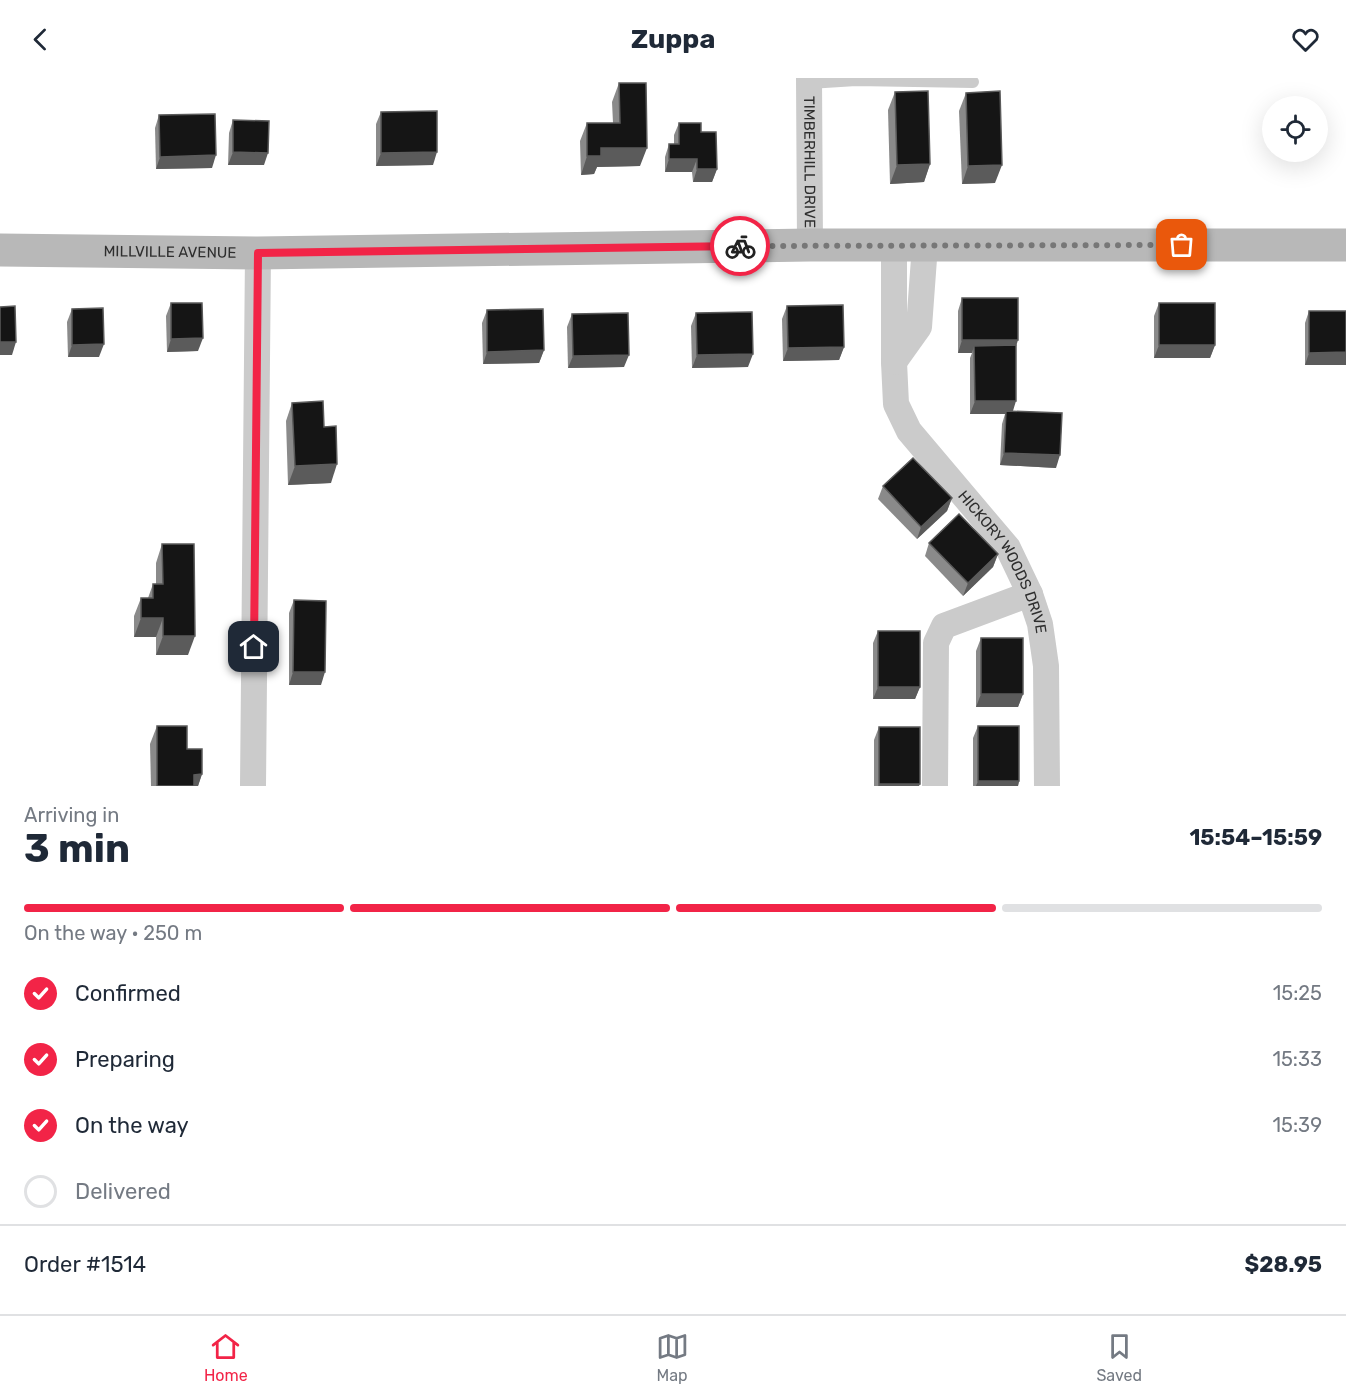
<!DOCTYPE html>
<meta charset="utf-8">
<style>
body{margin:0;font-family:Rubik,sans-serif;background:#f2f2f3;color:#1f2937;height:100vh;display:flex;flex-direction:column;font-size:22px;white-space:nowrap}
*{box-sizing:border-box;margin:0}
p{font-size:20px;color:#747a83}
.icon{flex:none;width:33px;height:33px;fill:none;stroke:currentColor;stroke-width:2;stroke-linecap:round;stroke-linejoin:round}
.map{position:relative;height:708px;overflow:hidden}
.drawer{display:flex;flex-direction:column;background:#fff;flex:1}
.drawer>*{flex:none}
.fabs{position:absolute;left:1262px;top:18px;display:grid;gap:12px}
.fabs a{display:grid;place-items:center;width:66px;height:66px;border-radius:50%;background:#fff;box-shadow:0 6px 24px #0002;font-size:30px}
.pin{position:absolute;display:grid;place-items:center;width:51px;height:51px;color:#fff;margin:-26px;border-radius:12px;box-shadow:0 3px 9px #0006}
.courier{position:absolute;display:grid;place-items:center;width:60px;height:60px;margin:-30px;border:4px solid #f22447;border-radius:50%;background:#fff;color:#222;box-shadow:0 2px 8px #0007}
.overview em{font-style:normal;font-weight:700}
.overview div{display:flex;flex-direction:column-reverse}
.overview{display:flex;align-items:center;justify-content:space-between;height:102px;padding:0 24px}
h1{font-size:39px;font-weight:700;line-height:45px}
.bar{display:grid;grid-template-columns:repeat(4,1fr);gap:9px 6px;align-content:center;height:72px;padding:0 24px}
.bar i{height:8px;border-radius:4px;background:#e0e1e3}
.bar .current{background:#f22447}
.bar p{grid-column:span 4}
.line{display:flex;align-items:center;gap:15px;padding:0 24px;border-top:2px solid #e0e1e3}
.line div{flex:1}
ol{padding:0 24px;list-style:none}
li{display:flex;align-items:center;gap:18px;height:66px}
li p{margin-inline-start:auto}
li .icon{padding:6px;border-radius:50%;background:#f22447;color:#fff;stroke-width:4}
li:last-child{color:#747a83}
li i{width:33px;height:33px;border:3px solid #e0e1e3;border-radius:50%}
header{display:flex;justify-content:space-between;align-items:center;height:78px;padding:0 24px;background:#fff;font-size:27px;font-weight:700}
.dock{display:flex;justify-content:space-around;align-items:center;height:84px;border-top:2px solid #e0e1e3;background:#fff;font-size:16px;color:#747a83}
.dock a{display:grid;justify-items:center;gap:3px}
.dock .current{color:#f22447}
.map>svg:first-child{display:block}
</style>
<header><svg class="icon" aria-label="back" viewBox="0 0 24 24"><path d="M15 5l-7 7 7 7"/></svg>Zuppa<svg class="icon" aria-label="heart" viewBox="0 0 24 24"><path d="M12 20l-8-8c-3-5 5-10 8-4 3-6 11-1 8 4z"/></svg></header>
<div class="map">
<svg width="1346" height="708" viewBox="0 0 1346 708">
<rect width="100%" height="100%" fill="#fff"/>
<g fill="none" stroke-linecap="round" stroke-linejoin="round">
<path stroke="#cbcbcb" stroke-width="12" d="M809 5 856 2 973 4"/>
<g stroke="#cbcbcb" stroke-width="26">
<path id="s1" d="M809 0 810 167"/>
<path id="s2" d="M894 167V284L896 326 909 353 1008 470 1030 516 1040 546 1046 588 1047 708"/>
<path d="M894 284 919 249 925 167"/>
<path d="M253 708 258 175"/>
<path d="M935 708 936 565 944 548 1030 516"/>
</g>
<path stroke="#b8b8b8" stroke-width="33" id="s3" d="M0 172 258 175 810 167H1346"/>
</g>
<g fill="#8a8a8a">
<path d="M619 5 640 88 597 89 594 96 581 97 580 63 587 45H613L612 24Z"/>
<path d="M895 14 930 86 924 104 890 106 888 32Z"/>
<path d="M966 15 995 105 962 106 959 33Z"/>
<path d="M381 34 433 87 376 88V46Z"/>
<path d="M159 37 212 90 156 91 155 50Z"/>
<path d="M233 42 264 87H228L229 55Z"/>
<path d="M679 45 701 54 717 91 712 104H693L692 94H665V79L669 66H674V57Z"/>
<path d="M962 220 1016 269 1013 333 1056 390 1000 387 1002 346 1005 336H970V280L972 275H958V233Z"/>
<path d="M171 225 198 273 167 274 166 238Z"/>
<path d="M1159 225 1215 267 1210 280H1154V238Z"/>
<path d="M787 228 844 269 839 282 783 283 782 241Z"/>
<path d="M72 231 99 279H68L67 244Z"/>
<path d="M487 232 544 272 539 285 483 286 482 245Z"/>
<path d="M1309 233H1346V287H1305V245Z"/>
<path d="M696 235 748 289 692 290 691 248Z"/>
<path d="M572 236 624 289 568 290 567 249Z"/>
<path d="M292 325 324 349 331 405 288 407 286 343Z"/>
<path d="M883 408 952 420 947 433 917 461 878 421Z"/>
<path d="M929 465 998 476 993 489 963 518 925 478Z"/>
<path d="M162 466 188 577H156V559H134V538L141 520H148L153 506H156V485Z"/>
<path d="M294 522 321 607H289V535Z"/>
<path d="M878 553 920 609 915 621H873V565Z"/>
<path d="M981 560 1023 616 1018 629H976V573Z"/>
<path d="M157 648 187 671 202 696 198 708H151L150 666Z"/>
<path d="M978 648 1019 703 1018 708H973V660Z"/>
<path d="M879 649 919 708H874V662Z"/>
</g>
<g fill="#5b5b5b">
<path d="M601 70H647L640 88 597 89 594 96 581 97 587 78Z"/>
<path d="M233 74 268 75 264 87H228Z"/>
<path d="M437 74 433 87 376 88 381 75Z"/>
<path d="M216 77 212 90 156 91 160 79Z"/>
<path d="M669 81H697L692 94H665Z"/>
<path d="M930 86 924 104 890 106 897 87Z"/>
<path d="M1002 87 995 105 962 106 968 88Z"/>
<path d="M697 91H717L712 104H693Z"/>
<path d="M203 260 198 273 167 274 171 261Z"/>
<path d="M962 262H1018L1014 275 974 268 972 275H958Z"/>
<path d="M0 264H16L12 277H0Z"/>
<path d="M104 266 99 279H68L72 267Z"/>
<path d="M1159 267H1215L1210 280H1154Z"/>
<path d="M844 269 839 282 783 283 788 270Z"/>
<path d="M544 272 539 285 483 286 487 274Z"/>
<path d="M1346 274V287H1305L1309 275Z"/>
<path d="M753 276 748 289 692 290 697 277Z"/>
<path d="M629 277 624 289 568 290 573 278Z"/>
<path d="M975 323H1016L1012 336 1006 333 1005 336H970Z"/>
<path d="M1004 375 1060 377 1056 390 1000 387Z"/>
<path d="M337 386 331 405 288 407 295 388Z"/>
<path d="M952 420 947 433 917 461 921 449Z"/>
<path d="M998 476 993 489 963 518 968 505Z"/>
<path d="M141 540H163L156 559H134Z"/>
<path d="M163 558H195L188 577H156Z"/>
<path d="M293 594H325L321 607H289Z"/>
<path d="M878 609H920L915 621H873Z"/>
<path d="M981 616H1023L1018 629H976Z"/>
<path d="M202 696 198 708H190L194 697Z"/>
<path d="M978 703H1019L1018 708H976Z"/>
<path d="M879 706H920L919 708H878Z"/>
</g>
<g fill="#151515" stroke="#5b5b5b" stroke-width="1.5">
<path d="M619 5H646L647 70H601V78H587V45H620Z"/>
<path d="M928 13 930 86 897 87 895 14Z"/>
<path d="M1000 13 1002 87 968 88 966 15Z"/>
<path d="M437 33V74L381 75V34Z"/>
<path d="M215 36 216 77 160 79 159 37Z"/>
<path d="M233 42 269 43 268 75 233 74Z"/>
<path d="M679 45H701V54H716L717 91H697V81H669V66H679Z"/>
<rect x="962" y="220" width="56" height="42"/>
<path d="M171 225H202L203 260 171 261Z"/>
<rect x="1159" y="225" width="56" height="42"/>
<path d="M843 227 844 269 788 270 787 228Z"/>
<path d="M15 228 16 264H0V229Z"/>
<path d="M103 230 104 266 72 267V231Z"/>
<path d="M543 231 544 272 487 274V232Z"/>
<path d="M1309 233H1346V274L1309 275Z"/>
<path d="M752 234 753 276 697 277 696 235Z"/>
<path d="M628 235 629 277 573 278 572 236Z"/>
<path d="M1016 267V323H975L974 268Z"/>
<path d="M323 323 324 349 336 348 337 386 295 388 292 325Z"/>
<path d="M1006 333 1062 335 1060 377 1004 375Z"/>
<path d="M913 380 952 420 921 449 883 408Z"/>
<path d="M959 436 998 476 968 505 929 465Z"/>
<path d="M162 466H194L195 558H163V540H141V520H153V506H163Z"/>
<path d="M294 522 326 523 325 594H293Z"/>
<rect x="878" y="553" width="42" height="56"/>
<rect x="981" y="560" width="42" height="56"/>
<path d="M157 648H187V671H202V696L194 697V708H157Z"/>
<rect x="978" y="648" width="41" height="55"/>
<rect x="879" y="649" width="41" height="57"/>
</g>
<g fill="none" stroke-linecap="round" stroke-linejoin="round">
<path stroke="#777" stroke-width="6" stroke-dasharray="0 10.8" d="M740 168 1182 167"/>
<path stroke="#f22447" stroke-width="8" d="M254 569 258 175 740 168"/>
</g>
<g text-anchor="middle" stroke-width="6" stroke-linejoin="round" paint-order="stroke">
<g font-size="15" fill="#2e2e2e" stroke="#fff">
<text dy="5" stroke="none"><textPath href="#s1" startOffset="84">TIMBERHILL DRIVE</textPath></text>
<text dy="5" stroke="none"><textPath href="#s3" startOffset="170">MILLVILLE AVENUE</textPath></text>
<text dy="5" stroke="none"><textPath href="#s2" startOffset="352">HICKORY WOODS DRIVE</textPath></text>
</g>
</g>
</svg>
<div class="fabs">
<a><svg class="icon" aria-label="locate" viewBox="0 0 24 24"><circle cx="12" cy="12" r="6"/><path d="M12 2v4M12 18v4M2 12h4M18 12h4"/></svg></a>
</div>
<div class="pin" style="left:1182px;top:167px;background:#ea580c"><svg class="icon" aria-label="bag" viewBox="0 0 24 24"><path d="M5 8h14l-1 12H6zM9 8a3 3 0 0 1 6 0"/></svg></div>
<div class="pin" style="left:254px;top:569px;background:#1f2937"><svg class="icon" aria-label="home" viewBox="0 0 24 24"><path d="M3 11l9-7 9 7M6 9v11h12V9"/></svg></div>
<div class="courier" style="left:740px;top:168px"><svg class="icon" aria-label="bike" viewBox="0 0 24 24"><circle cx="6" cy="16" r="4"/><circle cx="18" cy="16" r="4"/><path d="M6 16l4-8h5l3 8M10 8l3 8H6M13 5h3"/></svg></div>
</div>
<section class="drawer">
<div class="overview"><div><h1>3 min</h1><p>Arriving in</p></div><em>15:54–15:59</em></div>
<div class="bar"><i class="current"></i><i class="current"></i><i class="current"></i><i></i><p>On the way · 250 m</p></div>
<ol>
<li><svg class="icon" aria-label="check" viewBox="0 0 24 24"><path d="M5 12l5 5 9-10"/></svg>Confirmed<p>15:25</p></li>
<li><svg class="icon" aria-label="check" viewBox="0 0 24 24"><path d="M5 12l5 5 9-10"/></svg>Preparing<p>15:33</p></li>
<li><svg class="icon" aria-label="check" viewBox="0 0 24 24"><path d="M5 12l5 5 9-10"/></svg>On the way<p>15:39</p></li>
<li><i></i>Delivered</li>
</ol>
<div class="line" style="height:78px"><div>Order #1514</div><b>$28.95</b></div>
</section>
<nav class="dock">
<a class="current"><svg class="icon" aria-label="home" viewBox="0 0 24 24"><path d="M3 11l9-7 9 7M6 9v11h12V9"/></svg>Home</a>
<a><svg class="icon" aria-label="map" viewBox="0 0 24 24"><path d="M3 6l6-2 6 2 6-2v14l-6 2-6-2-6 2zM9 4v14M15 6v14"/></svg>Map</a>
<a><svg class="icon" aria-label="saved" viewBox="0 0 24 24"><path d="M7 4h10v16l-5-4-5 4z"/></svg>Saved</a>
</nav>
